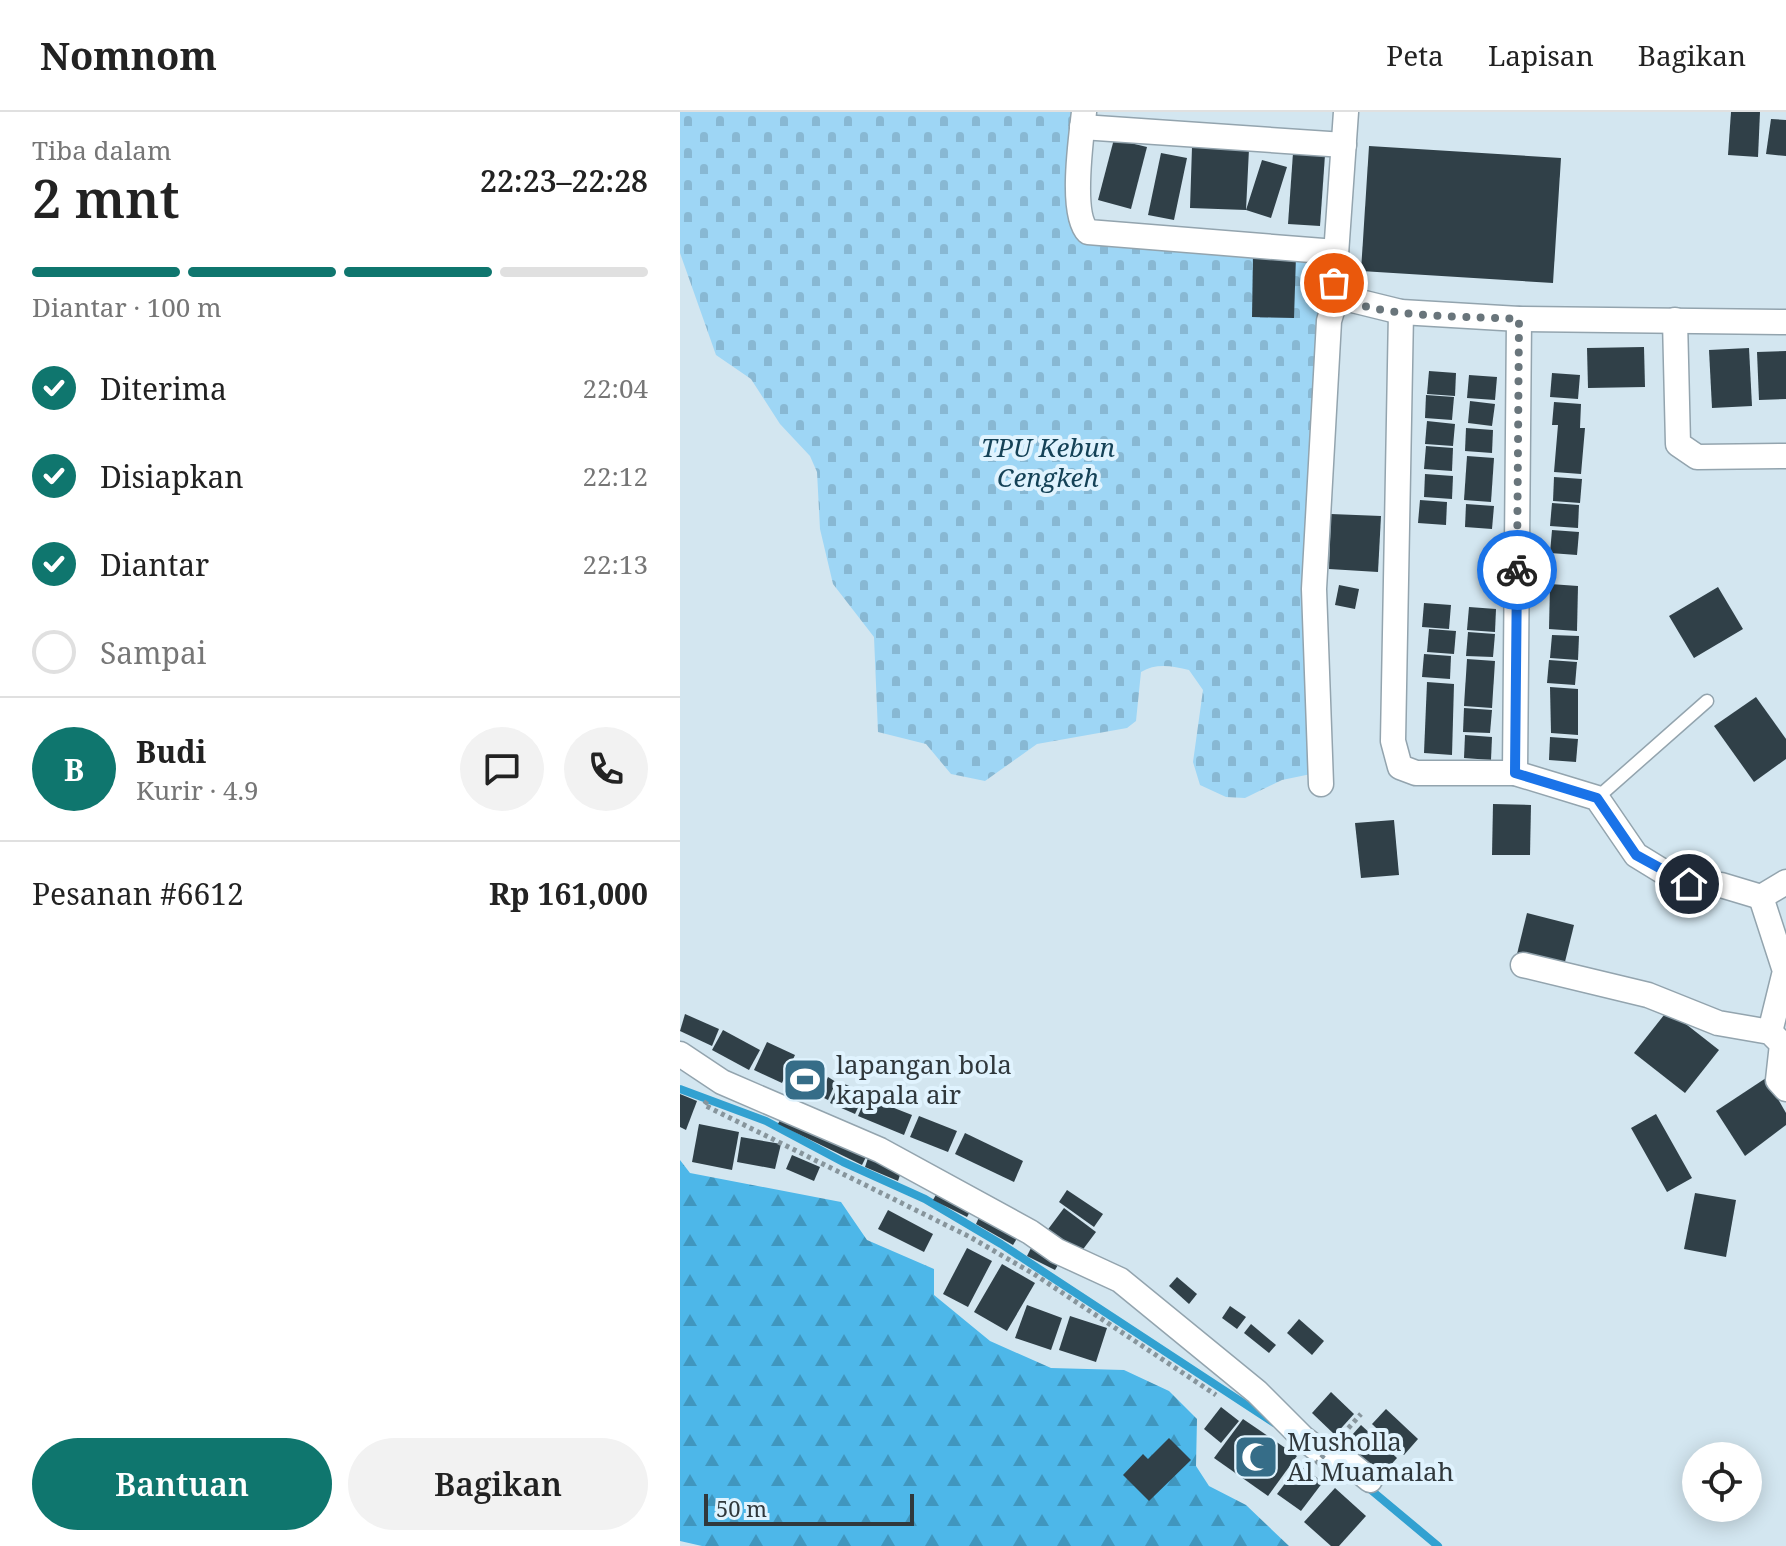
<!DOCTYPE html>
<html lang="id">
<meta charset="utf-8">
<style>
body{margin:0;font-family:"Noto Serif",serif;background:#f2f2f2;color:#222;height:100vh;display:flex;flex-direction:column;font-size:30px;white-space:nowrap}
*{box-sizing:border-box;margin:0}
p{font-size:26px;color:#767676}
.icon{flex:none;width:44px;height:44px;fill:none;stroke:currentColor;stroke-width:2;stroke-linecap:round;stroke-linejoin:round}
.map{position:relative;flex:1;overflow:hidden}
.sheet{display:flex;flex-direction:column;background:#fff;width:680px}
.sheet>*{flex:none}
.tools{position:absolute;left:1002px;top:1330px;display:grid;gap:16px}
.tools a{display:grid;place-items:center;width:80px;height:80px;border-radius:50%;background:#fff;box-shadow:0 4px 20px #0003;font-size:40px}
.scale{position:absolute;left:24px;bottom:20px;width:210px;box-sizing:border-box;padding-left:8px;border:4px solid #30383c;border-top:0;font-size:22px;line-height:28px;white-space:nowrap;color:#30383c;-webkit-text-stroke:6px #e0f3fe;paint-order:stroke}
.pin{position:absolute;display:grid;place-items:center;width:68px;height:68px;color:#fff;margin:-34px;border:4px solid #fff;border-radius:50%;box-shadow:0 2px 8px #0007}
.courier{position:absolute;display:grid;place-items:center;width:80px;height:80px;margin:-40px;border:6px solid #1a73e8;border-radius:50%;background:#fff;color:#222;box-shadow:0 2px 10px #0007}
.headline em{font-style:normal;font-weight:600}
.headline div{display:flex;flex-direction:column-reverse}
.headline{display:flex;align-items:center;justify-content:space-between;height:136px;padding:0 32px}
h1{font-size:52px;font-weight:600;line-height:60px}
.bar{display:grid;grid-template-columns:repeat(4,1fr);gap:12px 8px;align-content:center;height:96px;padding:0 32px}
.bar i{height:10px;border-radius:6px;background:#e0e0e0}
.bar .active{background:#0f766e}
.bar p{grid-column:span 4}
.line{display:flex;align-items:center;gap:20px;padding:0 32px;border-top:2px solid #e0e0e0}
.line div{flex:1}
.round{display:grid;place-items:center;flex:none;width:84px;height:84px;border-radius:42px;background:#f2f2f2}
ol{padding:0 32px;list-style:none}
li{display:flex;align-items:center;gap:24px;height:88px}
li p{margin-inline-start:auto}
li .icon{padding:8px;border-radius:50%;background:#0f766e;color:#fff;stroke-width:4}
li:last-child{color:#767676}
li i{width:44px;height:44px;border:4px solid #e0e0e0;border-radius:50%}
.primary-button{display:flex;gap:16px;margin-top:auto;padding:16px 32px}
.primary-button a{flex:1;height:92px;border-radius:48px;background:#0f766e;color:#fff;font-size:32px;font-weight:600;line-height:92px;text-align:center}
.primary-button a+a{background:#f2f2f2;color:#222}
header{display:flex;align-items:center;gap:48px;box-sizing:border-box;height:112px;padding:0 40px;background:#fff;border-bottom:2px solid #e0e0e0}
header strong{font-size:38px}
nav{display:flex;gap:44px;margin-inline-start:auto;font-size:28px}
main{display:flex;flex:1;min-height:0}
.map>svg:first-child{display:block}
</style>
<header>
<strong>Nomnom</strong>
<nav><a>Peta</a><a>Lapisan</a><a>Bagikan</a></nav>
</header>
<main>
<section class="sheet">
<div class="headline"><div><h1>2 mnt</h1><p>Tiba dalam</p></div><em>22:23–22:28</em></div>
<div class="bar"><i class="active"></i><i class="active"></i><i class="active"></i><i></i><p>Diantar · 100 m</p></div>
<ol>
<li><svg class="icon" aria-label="check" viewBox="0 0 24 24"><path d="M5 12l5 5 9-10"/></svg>Diterima<p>22:04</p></li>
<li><svg class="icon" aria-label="check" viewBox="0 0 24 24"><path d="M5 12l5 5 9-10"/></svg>Disiapkan<p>22:12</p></li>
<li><svg class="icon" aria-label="check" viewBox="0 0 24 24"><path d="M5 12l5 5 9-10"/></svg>Diantar<p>22:13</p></li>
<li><i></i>Sampai</li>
</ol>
<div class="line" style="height:144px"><b class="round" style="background:#0f766e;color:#fff">B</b><div><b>Budi</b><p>Kurir · 4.9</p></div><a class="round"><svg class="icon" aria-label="chat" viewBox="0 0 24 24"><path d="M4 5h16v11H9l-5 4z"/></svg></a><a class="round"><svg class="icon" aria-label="phone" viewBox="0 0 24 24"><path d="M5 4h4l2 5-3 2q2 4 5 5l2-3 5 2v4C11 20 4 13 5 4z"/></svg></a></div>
<div class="line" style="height:104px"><div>Pesanan #6612</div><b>Rp 161,000</b></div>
<div class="primary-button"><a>Bantuan</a><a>Bagikan</a></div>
</section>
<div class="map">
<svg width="1106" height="1434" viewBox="0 0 1106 1434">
<defs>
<pattern id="forest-firs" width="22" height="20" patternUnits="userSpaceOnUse" patternTransform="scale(2)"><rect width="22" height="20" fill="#4db7e9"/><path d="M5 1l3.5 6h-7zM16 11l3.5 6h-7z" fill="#4096be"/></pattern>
<pattern id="cemetery-stones" width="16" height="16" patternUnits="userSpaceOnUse" patternTransform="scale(2)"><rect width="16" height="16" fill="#9ed6f5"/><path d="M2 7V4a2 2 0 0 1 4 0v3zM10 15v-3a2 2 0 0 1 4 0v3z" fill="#88b8d3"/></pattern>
</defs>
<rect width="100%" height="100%" fill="#d3e6f0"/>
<path fill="url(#forest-firs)" d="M0 1048 10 1061 161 1090 187 1128 254 1157V1183L310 1229 371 1256 444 1258 489 1279 517 1307 516 1354 529 1374 566 1393 609 1434H22L0 1429Z"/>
<path fill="url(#cemetery-stones)" d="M0 0H395L399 126 644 144 632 288 631 662 602 668 565 686 546 685 520 673 513 650 523 578 509 558C492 554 476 551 461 560L456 609 447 616 357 632 305 669 271 662 246 632 198 620 194 525 153 472 140 417 137 360 130 344 100 312 71 267 36 243 0 141Z"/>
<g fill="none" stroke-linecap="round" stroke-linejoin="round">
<g stroke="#32a1d1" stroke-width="8">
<path d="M0 977 86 1009 163 1050 245 1087 321 1132 594 1311"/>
<path d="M685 1373 758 1434"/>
</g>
</g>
<g fill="#304048">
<path d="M1051 0H1080L1078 45 1048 43Z"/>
<path d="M1091 7 1106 8V44L1086 42Z"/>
<path d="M434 27 467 35 451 97 418 88Z"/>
<path d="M689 34 881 46 873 171 681 159Z"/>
<path d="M512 35 569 37 566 98 582 48 607 55 591 106 566 98 510 96Z"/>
<path d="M481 41 507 46 494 108 468 103Z"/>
<path d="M613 41 645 43 640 114 608 112Z"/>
<path d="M573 142 616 144 614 206 572 205Z"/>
<path d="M964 235 965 275 908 276 907 236Z"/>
<path d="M1069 236 1072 294 1032 296 1029 238Z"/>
<path d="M1106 239V287L1079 288 1077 240Z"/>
<path d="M749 259 776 261 775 284 747 282Z"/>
<path d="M872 261 900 263 898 287 870 285Z"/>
<path d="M789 263 817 265 815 288 787 286Z"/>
<path d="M746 283 774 285 772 308 745 306Z"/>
<path d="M790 289 815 292 812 314 788 311Z"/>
<path d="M874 290 901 292 900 316H905L901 362 874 360 878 313H872Z"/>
<path d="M747 309 775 312 773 334 745 332Z"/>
<path d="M786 316 813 318 812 341 785 339Z"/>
<path d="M746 334 773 336 772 359 744 357Z"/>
<path d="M787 344 814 346 811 390 784 388Z"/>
<path d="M745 362 773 364 772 387 744 385Z"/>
<path d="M874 365 902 367 900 391 873 389Z"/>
<path d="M740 388 767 390 766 413 738 411Z"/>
<path d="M872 391 899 393 898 416 870 414Z"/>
<path d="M786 392 814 394 812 417 785 415Z"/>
<path d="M651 402 701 404 698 460 649 457Z"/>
<path d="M872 418 899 420 897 443 870 441Z"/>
<path d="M870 472 898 474 897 519 869 517Z"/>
<path d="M659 473 679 477 675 497 655 493Z"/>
<path d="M1038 475 1063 517 1014 546 989 504Z"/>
<path d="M744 491 771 493 769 517 742 515Z"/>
<path d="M789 495 816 497 815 520 787 518Z"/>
<path d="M749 517 776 519 774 542 747 540Z"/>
<path d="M788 520 815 522 813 545 786 544Z"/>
<path d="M872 523 899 524 898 548 870 546Z"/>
<path d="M744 542 771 544 770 567 742 565Z"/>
<path d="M787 547 815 549 812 596 784 594Z"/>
<path d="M869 548 897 550 895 573 867 571Z"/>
<path d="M747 570 774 572 772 643 744 641Z"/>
<path d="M870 575 898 577V623L871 621Z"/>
<path d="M1076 585 1106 627V647L1074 670 1034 614Z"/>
<path d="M784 596 812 598 810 621 783 620Z"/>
<path d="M785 623 812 625 811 648 784 646Z"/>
<path d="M870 625 898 627 896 650 869 648Z"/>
<path d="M813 692 851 693 850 743H812Z"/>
<path d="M714 708 719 763 681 766 675 711Z"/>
<path d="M847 801 894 813 884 854 837 842Z"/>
<path d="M988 898 1039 938 1005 981 954 941Z"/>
<path d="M5 902 39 917 32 934 0 919Z"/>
<path d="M43 918 80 938 69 958 32 938Z"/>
<path d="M87 930 115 943 102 971 74 958Z"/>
<path d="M115 953 145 962 135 985 106 974Z"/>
<path d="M148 965 156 970 148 988 140 984Z"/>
<path d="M1086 966 1106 1001V1013L1065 1044 1036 999Z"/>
<path d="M160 970 185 981 175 1002 150 991Z"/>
<path d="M0 982 17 989 6 1018 0 1015Z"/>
<path d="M186 985 232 1003 224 1023 178 1004Z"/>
<path d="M104 1000 188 1041 182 1053 98 1012Z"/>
<path d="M976 1002 1012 1066 987 1080 951 1016Z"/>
<path d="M239 1004 277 1019 268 1040 230 1025Z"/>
<path d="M19 1012 59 1020 52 1058 12 1050Z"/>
<path d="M285 1021 343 1049 334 1070 275 1042Z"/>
<path d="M61 1025 101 1032 95 1057 57 1050Z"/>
<path d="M112 1043 140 1055 134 1069 106 1057Z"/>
<path d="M188 1046 221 1060 218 1069 185 1055Z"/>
<path d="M387 1078 423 1102 414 1115 379 1090Z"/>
<path d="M258 1079 292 1096 287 1105 253 1088Z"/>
<path d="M1015 1081 1056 1088 1046 1145 1004 1137Z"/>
<path d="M384 1096 416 1120 398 1144 366 1120Z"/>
<path d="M208 1098 253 1122 244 1140 198 1117Z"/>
<path d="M301 1101 339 1123 333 1133 296 1112Z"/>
<path d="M353 1132 382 1146 375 1158 347 1144Z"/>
<path d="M287 1136 312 1149 288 1195 263 1182Z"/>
<path d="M322 1152 355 1171 327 1219 294 1200Z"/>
<path d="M497 1165 517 1182 509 1192 489 1174Z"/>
<path d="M347 1193 382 1206 371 1238 335 1226Z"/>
<path d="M550 1194 566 1205 557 1217 542 1206Z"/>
<path d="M390 1204 427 1216 416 1250 379 1238Z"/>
<path d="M619 1207 644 1229 632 1243 607 1221Z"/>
<path d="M571 1212 596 1233 589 1241 564 1221Z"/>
<path d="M651 1280 674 1302 655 1323 632 1301Z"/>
<path d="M541 1295 559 1309 541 1331 524 1317Z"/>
<path d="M706 1297 738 1327 724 1343 692 1312Z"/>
<path d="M563 1307 617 1344 588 1384 534 1346Z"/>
<path d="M681 1313 717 1346 699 1366 663 1333Z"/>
<path d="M489 1326 511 1348 469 1389 443 1363 463 1342 468 1347Z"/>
<path d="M619 1353 643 1370 621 1399 597 1382Z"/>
<path d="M655 1376 686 1404 659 1434H651L624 1410Z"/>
</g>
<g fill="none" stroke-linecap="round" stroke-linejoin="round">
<g stroke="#93a4ae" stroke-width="15">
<path id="lane" d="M917 686 1027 589"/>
</g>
<g stroke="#93a4ae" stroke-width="27">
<g id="street">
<path d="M404 0C401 27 390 102 408 120L656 140"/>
<path d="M666 0 654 171 660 185 721 200 839 207 1106 210"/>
<path d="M402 15 664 33"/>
<path d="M721 200 713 629 720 655 736 661H835L839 207"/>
<path d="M995 208 998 332 1017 345 1106 344"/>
<path d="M835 661 917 686 956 743 987 762 1009 772 1041 773 1081 785 1106 770"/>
<path d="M641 672 634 477 649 209 657 182"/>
<path d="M1081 785 1105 859 1090 920"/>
<path d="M843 853 968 883 1038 911 1090 920 1102 932 1098 968 1106 977"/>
<path d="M0 942 42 970 200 1038 350 1120 377 1139 440 1168 577 1280 623 1326 636 1336 669 1351 690 1368"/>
</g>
</g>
<g stroke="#87959c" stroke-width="5" stroke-dasharray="4 4" stroke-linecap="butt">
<path d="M27 989 24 993 290 1125 354 1162 536 1283"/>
<path d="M663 1322 681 1302"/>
</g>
<use href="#lane" stroke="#fff" stroke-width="12"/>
<use href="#street" stroke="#fff" stroke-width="24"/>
<path stroke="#87959c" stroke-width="5" stroke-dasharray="4 4" stroke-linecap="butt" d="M636 1352 657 1328"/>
</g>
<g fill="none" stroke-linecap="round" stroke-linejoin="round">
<path stroke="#69757b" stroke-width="8" stroke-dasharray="0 14.4" d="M654 171 657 182C689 207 796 204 839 207L837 458"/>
<path stroke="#1a73e8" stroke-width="10" d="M837 458 835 661 917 686 956 743 1009 772"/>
</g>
<defs>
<g id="stadium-square" transform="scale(2.3)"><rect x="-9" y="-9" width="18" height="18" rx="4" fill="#366d88" stroke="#e0f3fe"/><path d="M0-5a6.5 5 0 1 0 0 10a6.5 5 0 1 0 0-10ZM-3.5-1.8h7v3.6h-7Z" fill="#fff"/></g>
<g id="mosque-square" transform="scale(2.3)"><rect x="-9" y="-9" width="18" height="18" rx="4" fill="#366d88" stroke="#e0f3fe"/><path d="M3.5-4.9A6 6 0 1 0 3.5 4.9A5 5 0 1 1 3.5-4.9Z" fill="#fff"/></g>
</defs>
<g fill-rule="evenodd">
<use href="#stadium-square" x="125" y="968"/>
<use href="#mosque-square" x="576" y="1345"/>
</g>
<g text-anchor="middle" stroke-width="8" stroke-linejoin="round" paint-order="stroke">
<g font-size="26" font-style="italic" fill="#154257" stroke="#e0f3fe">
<text x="368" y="345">TPU Kebun<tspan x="368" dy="30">Cengkeh</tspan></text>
</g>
<g font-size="26" fill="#30383c" stroke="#e0f3fe" text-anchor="start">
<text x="156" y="962">lapangan bola<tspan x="156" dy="30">kapala air</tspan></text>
<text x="607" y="1339">Musholla<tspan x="607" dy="30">Al Muamalah</tspan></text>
</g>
</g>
</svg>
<div class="tools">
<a><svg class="icon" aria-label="locate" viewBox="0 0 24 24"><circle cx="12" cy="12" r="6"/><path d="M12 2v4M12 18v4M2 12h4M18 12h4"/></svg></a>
</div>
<div class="scale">50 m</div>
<div class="pin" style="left:654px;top:171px;background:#ea580c"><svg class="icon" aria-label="bag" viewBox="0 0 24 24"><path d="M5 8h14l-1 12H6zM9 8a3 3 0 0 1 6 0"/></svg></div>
<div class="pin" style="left:1009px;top:772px;background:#1f2937"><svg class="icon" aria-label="home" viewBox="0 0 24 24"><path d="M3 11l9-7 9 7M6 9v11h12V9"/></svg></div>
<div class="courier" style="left:837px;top:458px"><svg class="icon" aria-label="bike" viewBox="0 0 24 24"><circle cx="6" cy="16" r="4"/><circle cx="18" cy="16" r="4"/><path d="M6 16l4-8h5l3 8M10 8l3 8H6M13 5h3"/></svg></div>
</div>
</main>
